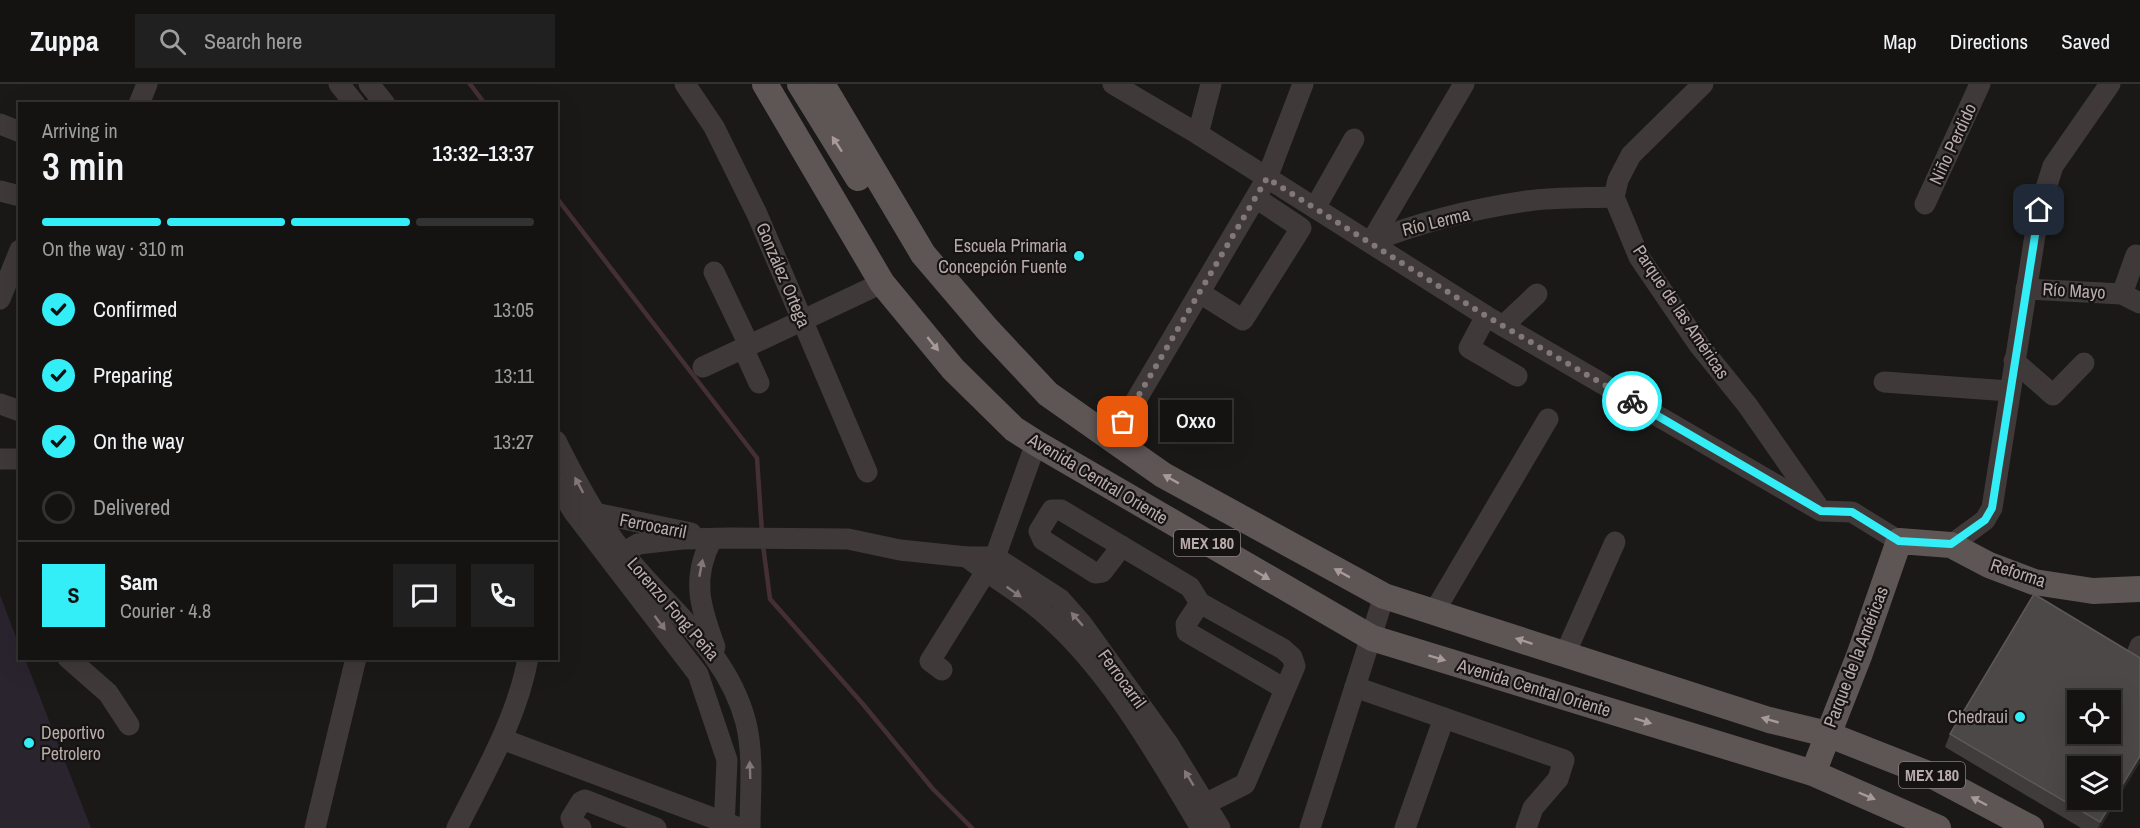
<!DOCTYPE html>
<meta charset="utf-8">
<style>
body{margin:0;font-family:"Archivo Narrow",sans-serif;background:#212020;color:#f1f3f6;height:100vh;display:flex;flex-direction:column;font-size:22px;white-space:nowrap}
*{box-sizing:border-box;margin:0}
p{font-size:20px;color:#9d9e9f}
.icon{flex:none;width:33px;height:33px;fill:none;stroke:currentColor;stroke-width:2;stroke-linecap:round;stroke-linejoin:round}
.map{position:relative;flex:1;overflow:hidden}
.details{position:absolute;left:18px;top:18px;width:540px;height:558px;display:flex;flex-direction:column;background:#141312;border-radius:0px;box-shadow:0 6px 24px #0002,0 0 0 2px #333232}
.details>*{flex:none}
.fabs{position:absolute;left:2067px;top:606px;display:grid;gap:12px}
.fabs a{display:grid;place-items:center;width:54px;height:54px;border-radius:0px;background:#141312;box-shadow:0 6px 24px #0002,0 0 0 2px #333232;font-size:30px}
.pin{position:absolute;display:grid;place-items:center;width:51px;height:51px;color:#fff;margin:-26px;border-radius:12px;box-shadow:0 3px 9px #0006}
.courier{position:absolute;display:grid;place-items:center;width:60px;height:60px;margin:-30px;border:4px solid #34eef7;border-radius:50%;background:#fff;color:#222;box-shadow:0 2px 8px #0007}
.bubble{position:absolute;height:42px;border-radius:0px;background:#141312;box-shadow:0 6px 24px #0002,0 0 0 2px #333232;font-size:20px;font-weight:600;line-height:42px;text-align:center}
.headline em{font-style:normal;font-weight:600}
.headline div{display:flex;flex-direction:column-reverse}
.headline{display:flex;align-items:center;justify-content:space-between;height:102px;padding:0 24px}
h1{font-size:39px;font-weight:600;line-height:45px}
.bar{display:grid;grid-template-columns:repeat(4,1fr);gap:9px 6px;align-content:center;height:72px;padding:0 24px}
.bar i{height:8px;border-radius:4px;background:#333232}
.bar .active{background:#34eef7}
.bar p{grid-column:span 4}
.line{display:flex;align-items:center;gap:15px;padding:0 24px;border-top:2px solid #333232}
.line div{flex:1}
.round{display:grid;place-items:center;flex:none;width:63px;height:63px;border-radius:0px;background:#212020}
ol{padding:0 24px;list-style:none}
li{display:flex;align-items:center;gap:18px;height:66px}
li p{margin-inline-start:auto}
li .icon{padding:6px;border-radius:50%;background:#34eef7;color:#111;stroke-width:4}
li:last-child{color:#9d9e9f}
li i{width:33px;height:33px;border:3px solid #333232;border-radius:50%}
header{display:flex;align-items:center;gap:36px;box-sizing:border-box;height:84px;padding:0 30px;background:#141312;border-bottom:2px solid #333232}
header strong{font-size:28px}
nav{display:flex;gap:33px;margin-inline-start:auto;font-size:21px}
.search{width:420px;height:54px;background:#212020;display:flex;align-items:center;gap:15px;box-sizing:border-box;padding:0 21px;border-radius:0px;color:#9d9e9f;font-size:22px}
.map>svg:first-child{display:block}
</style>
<header>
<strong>Zuppa</strong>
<div class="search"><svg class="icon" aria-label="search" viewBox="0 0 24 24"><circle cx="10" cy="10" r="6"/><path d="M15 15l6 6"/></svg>Search here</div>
<nav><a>Map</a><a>Directions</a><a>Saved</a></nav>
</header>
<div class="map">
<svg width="2140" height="744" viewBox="0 0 2140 744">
<rect width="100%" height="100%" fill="#1a1918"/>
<path fill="#29242e" d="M0 511 19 561 20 574 25 575 91 744H0Z"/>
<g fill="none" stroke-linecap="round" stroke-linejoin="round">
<g stroke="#443034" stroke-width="4.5">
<path d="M470 0 485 20"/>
<path d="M556 113 757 374 762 449"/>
<path d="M763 461 770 515 862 619 933 705 972 744"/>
</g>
<g stroke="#3f3a39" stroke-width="21">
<path d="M339 0 355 20"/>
<path d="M369 0 385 20"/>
<path d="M685 0 714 43 757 130 867 388"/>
<path d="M1113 0 1198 50 1486 232 1821 427 1852 428 1899 457"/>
<path d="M1703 0 1631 71 1618 96 1614 113 1639 173 1699 261 1748 322 1817 421"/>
<path d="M139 20 147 0"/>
<path d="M0 40 20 48"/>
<path d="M1198 50 1211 0"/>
<path d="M0 107 20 112"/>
<path d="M1925 120 1980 0"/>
<path d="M1315 124 1354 55"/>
<path d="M1371 158C1420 138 1473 125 1527 117 1555 113 1585 114 1614 113"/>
<path d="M1371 158 1464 0"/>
<path d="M714 188 749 261"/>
<path d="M2026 205 2122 210 2140 219"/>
<path d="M1200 209 1243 236 1301 144 1256 114"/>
<path d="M2122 210 2136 171"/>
<path d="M0 215 20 166"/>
<path d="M1486 232 1469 264 1517 292"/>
<path d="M1503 242 1537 210"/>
<path d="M743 264 759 299"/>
<path d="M2014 277 2053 311 2084 279"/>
<path d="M703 283 882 199"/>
<path d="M1884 298 2009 307"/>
<path d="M0 320 20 327"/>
<path d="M556 357C575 395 595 433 622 467 666 524 727 565 746 639 754 672 750 710 750 744"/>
<path d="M1112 357 1267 94 1303 0"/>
<path d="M0 375H20"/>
<path d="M556 398 573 427 698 590 727 676 724 744"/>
<path d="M595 429 691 449"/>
<path d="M712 455C691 494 700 523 715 563"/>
<path d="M1951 461 1985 436 1992 424 2039 126 2053 82 2110 0"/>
<path d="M1122 462 1102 488 1095 489 1043 456 1039 447 1052 426H1061L1190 503 1200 519"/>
<path d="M967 473C992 493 1021 509 1045 530 1110 586 1157 671 1201 744"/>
<path d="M612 476 638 460 682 455 730 454 848 455 900 466 967 473H995L1060 515 1082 540 1169 661 1220 744"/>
<path d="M1434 528 1548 335"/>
<path d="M1565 570 1615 458"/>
<path d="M68 574 108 609 129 641"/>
<path d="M2133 580 2140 562"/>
<path d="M942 586 930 577 995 473 1036 359"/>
<path d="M1355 603 1564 676 1558 695 1533 724 1526 744"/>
<path d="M502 655 737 743"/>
<path d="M1205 720 1245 700 1295 582 1292 573 1283 565 1200 519 1186 540 1187 548 1285 605"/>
<path d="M315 744 356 574"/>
<path d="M457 744C484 690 517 635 528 574"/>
<path d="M581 744 574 741 571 734 581 718 585 716 656 744"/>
<path d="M1310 744 1384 512"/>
<path d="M1405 744 1444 634"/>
</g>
<g stroke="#5e5655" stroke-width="26">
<path d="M765 0 882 199 953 285 1014 345 1036 359 1372 554 1813 689 1938 744"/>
<path d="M800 0 858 94"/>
<path d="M822 0 923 170 987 245 1048 310 1163 391 1384 512 1769 636 1827 650 1931 691 2031 744"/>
<path d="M1813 689 1859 572 1899 457 1951 461 1989 481 2034 498 2093 507 2140 505"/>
</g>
</g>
<path fill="#3f3c3b" d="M2140 574V678L2100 744H2081L1945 663 1950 650Z"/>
<path fill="#2b2928" d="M2140 672V678L2100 744H2098L2100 738Z"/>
<path fill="#4c4847" stroke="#5e5857" stroke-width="1.5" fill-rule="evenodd" d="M2034 510 2140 574V672L2100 738 1950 650ZM2078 616H2110V650H2078ZM2078 682H2110V716H2078Z"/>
<defs><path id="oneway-solid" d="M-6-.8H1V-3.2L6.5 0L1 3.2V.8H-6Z" transform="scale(1.5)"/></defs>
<g fill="#a89a99">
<use href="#oneway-solid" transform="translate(837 60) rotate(-123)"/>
<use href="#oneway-solid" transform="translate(933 260) rotate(51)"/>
<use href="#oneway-solid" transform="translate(1171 395) rotate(-151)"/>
<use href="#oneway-solid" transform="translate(1342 489) rotate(-151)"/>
<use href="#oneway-solid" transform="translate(1262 491) rotate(30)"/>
<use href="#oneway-solid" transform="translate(1524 557) rotate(-162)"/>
<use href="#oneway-solid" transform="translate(1437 574) rotate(17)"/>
<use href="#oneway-solid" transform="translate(1770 636) rotate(-164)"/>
<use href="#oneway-solid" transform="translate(1643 637) rotate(17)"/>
<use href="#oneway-solid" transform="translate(1867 712) rotate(23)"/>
<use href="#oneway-solid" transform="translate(1979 717) rotate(-152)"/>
</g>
<g fill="#837877">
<use href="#oneway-solid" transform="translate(579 401) rotate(-118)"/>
<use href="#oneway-solid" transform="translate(701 484) rotate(-79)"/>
<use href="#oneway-solid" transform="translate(1014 508) rotate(35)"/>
<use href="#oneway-solid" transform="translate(1077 535) rotate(-131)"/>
<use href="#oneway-solid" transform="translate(660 539) rotate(53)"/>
<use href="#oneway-solid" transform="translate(750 686) rotate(-92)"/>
<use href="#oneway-solid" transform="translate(1189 694) rotate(-121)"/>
</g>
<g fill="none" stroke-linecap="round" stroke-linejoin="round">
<path stroke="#827877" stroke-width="6" stroke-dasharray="0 10.8" d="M1123 338 1267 94 1486 232 1632 317"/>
<path stroke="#34eef7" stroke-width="8" d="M1632 317 1821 427 1852 428 1899 457 1951 460 1985 436 1992 424 2039 126"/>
</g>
<g fill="#34eef7" stroke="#151413" stroke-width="2">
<circle cx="1079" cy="172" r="6"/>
<circle cx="2020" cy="633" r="6"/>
<circle cx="29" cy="659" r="6"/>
</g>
<g text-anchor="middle" stroke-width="4.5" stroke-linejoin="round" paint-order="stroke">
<g fill="#151413" stroke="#887e7d" stroke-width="1.5">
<rect x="1174" y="446" width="66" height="26" rx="4.5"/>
<rect x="1899" y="678" width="66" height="26" rx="4.5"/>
</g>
<g font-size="16" font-weight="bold" fill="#baabaa">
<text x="1207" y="465">MEX 180</text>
<text x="1932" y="697">MEX 180</text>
</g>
<g font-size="18" fill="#baabaa" stroke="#151413">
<text transform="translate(1953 60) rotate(-65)" y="6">Niño Perdido</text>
<text transform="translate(1436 138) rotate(-14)" y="6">Río Lerma</text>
<text transform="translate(783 191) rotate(67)" y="6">González Ortega</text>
<text transform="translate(2074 207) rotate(3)" y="6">Río Mayo</text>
<text transform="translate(1681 228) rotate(56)" y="6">Parque de las Américas</text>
<text transform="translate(1098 395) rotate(31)" y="6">Avenida Central Oriente</text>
<text transform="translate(653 442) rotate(11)" y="6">Ferrocarril</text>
<text transform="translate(2018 489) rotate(18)" y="6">Reforma</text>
<text transform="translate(673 525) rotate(49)" y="6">Lorenzo Fong Peña</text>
<text transform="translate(1856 573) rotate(-69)" y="6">Parque de la Américas</text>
<text transform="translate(1122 595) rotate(54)" y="6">Ferrocarril</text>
<text transform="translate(1534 604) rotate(17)" y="6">Avenida Central Oriente</text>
</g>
<g font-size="18" fill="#baabaa" stroke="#151413" text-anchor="end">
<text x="1067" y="168">Escuela Primaria<tspan x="1067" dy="21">Concepción Fuente</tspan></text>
<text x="2008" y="639">Chedraui</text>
<text x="41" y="655" text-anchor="start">Deportivo<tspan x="41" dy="21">Petrolero</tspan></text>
</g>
</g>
</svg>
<div class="fabs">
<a><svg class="icon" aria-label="locate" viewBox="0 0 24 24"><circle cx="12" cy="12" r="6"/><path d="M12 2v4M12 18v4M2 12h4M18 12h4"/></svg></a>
<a><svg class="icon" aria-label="layers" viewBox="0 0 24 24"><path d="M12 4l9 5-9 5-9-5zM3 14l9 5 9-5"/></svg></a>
</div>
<div class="pin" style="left:1123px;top:338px;background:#ea580c"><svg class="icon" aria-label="bag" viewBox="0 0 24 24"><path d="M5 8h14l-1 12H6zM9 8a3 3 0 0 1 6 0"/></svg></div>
<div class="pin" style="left:2039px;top:126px;background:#1f2937"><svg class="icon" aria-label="home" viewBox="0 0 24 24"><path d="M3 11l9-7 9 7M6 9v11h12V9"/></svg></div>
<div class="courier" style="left:1632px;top:317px"><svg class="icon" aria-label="bike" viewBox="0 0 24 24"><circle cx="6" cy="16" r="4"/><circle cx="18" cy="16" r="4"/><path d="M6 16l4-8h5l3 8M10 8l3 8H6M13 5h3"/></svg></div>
<div class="bubble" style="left:1160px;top:316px;width:72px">Oxxo</div>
<section class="details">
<div class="headline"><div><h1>3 min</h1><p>Arriving in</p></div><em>13:32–13:37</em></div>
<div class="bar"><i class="active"></i><i class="active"></i><i class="active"></i><i></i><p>On the way · 310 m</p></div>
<ol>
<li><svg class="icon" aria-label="check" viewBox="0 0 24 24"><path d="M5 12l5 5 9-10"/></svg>Confirmed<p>13:05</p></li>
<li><svg class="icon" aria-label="check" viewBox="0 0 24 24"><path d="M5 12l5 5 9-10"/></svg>Preparing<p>13:11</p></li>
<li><svg class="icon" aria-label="check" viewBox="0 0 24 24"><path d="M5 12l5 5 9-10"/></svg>On the way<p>13:27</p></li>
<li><i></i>Delivered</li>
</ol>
<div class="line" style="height:108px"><b class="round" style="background:#34eef7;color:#111">S</b><div><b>Sam</b><p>Courier · 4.8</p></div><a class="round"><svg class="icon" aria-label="chat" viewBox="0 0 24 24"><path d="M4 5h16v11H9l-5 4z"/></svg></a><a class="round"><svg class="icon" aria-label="phone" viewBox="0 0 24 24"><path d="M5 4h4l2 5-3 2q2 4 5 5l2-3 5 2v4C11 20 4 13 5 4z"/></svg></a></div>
</section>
</div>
